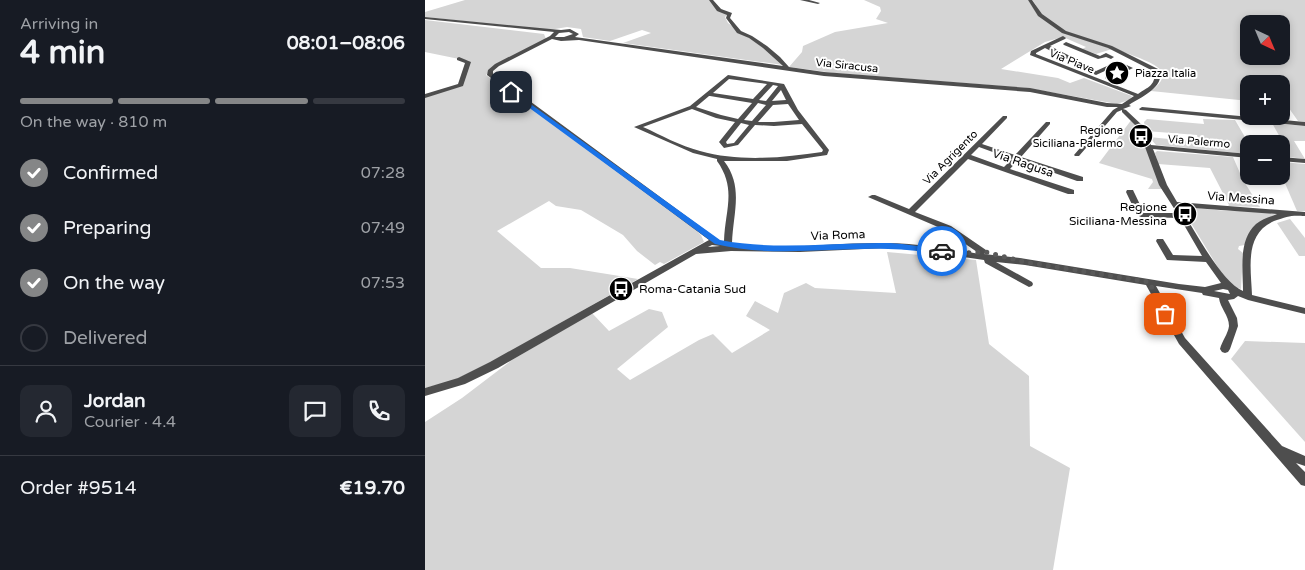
<!DOCTYPE html>
<meta charset="utf-8">
<style>
body{margin:0;font-family:"Varela Round",sans-serif;background:#242831;color:#f1f3f6;height:100vh;display:flex;flex-direction:column;font-size:19px;white-space:nowrap}
*{box-sizing:border-box;margin:0}
p{font-size:16px;color:#9ea1a6}
.icon{flex:none;width:28px;height:28px;fill:none;stroke:currentColor;stroke-width:2;stroke-linecap:round;stroke-linejoin:round}
.map{position:relative;flex:1;overflow:hidden}
.details{display:flex;flex-direction:column;background:#171b24;width:425px}
.details>*{flex:none}
.needle{width:32px;rotate:136deg}
.fabs{position:absolute;left:815px;top:15px;display:grid;gap:10px}
.fabs a{display:grid;place-items:center;width:50px;height:50px;border-radius:10px;background:#171b24;box-shadow:0 2px 8px #0003;font-size:25px}
.pin{position:absolute;display:grid;place-items:center;width:42px;height:42px;color:#fff;margin:-21px;border-radius:10px;box-shadow:0 2px 8px #0006}
.courier{position:absolute;display:grid;place-items:center;width:50px;height:50px;margin:-25px;border:4px solid #1a73e8;border-radius:50%;background:#fff;color:#222;box-shadow:0 1px 6px #0007}
.overview em{font-style:normal;font-weight:700}
.overview div{display:flex;flex-direction:column-reverse}
.overview{display:flex;align-items:center;justify-content:space-between;height:85px;padding:0 20px}
h1{font-size:32px;font-weight:700;line-height:38px}
.bar{display:grid;grid-template-columns:repeat(4,1fr);gap:8px 5px;align-content:center;height:60px;padding:0 20px}
.bar i{height:6px;border-radius:4px;background:#363941}
.bar .active{background:#858687}
.bar p{grid-column:span 4}
.line{display:flex;align-items:center;gap:12px;padding:0 20px;border-top:1px solid #363941}
.line div{flex:1}
.round{display:grid;place-items:center;flex:none;width:52px;height:52px;border-radius:10px;background:#242831}
ol{padding:0 20px;list-style:none}
li{display:flex;align-items:center;gap:15px;height:55px}
li p{margin-inline-start:auto}
li .icon{padding:5px;border-radius:50%;background:#858687;color:#fff;stroke-width:4}
li:last-child{color:#9ea1a6}
li i{width:28px;height:28px;border:2px solid #363941;border-radius:50%}
main{display:flex;flex:1;min-height:0}
.map>svg:first-child{display:block}
</style>
<main>
<section class="details">
<div class="overview"><div><h1>4 min</h1><p>Arriving in</p></div><em>08:01–08:06</em></div>
<div class="bar"><i class="active"></i><i class="active"></i><i class="active"></i><i></i><p>On the way · 810 m</p></div>
<ol>
<li><svg class="icon" aria-label="check" viewBox="0 0 24 24"><path d="M5 12l5 5 9-10"/></svg>Confirmed<p>07:28</p></li>
<li><svg class="icon" aria-label="check" viewBox="0 0 24 24"><path d="M5 12l5 5 9-10"/></svg>Preparing<p>07:49</p></li>
<li><svg class="icon" aria-label="check" viewBox="0 0 24 24"><path d="M5 12l5 5 9-10"/></svg>On the way<p>07:53</p></li>
<li><i></i>Delivered</li>
</ol>
<div class="line" style="height:90px"><a class="round"><svg class="icon" aria-label="person" viewBox="0 0 24 24"><circle cx="12" cy="8" r="4"/><path d="M4 21q1-7 8-7t8 7"/></svg></a><div><b>Jordan</b><p>Courier · 4.4</p></div><a class="round"><svg class="icon" aria-label="chat" viewBox="0 0 24 24"><path d="M4 5h16v11H9l-5 4z"/></svg></a><a class="round"><svg class="icon" aria-label="phone" viewBox="0 0 24 24"><path d="M5 4h4l2 5-3 2q2 4 5 5l2-3 5 2v4C11 20 4 13 5 4z"/></svg></a></div>
<div class="line" style="height:65px"><div>Order #9514</div><b>€19.70</b></div>
</section>
<div class="map">
<svg width="880" height="570" viewBox="0 0 880 570">
<rect width="100%" height="100%" fill="#fff"/>
<g fill="#d5d5d5" fill-rule="evenodd">
<path d="M40 0H285L303 14 300 17 303 23 350 56 358 65 198 43 226 33 217 30 185 41 158 37 156 29 142 27 124 30 0 17V12Z"/>
<path d="M439 0H603L611 12 637 32 687 49 671 54 657 49 661 47 638 37 620 42 576 69 633 78 645 83 659 78 707 96 704 100 692 104 602 88 409 73 364 67 377 52 378 46 410 32 463 23 451 19 456 11 455 7Z"/>
<path d="M607 0H880V122L873 121 861 104H856V84H824V101L726 91C731 87 740 80 737 72 731 58 660 42 643 33 635 29 621 20 615 13 612 8 611 4 607 0ZM824 24H856V56H824Z"/>
<path d="M0 20 119 34 121 39 68 66 61 75 262 222 276 235 279 242 239 264 235 262 230 265 212 251 198 235 156 210 131 206 124 201 72 231 116 268H145L213 279 58 367 27 381 0 388V97L37 85 44 61 0 52Z"/>
<path d="M707 119 712 125 737 189H723L728 182 727 179 674 163Z"/>
<path d="M722 119 779 124 778 119 810 120 824 144V154L731 145 724 137 774 142 772 135 721 131 719 122Z"/>
<path d="M847 123 880 126V141H869L880 159 856 156V144H845L841 139H856Z"/>
<path d="M732 151 808 157 818 180 835 207 803 206 804 205 785 168 733 164 730 153Z"/>
<path d="M856 162 880 164V211H872L856 174Z"/>
<path d="M761 207 802 211H836L852 215C836 222 824 227 820 245L814 246 813 249 818 253 816 289 808 287 800 279 758 210Z"/>
<path d="M865 219 880 238V256H874L852 223Z"/>
<path d="M462 252 551 260 564 344 604 376 605 446 645 468 628 570H0V422L37 398 87 360 167 313 184 331 224 309 237 312 243 327 192 369 205 380 274 340 288 334 307 353 345 330 321 316 330 301 353 313 359 293 381 283 390 288 471 293Z"/>
<path d="M820 341 880 343V442L806 359Z"/>
</g>
<g fill="none" stroke-linecap="round" stroke-linejoin="round">
<g fill="#4e4e4e" fill-rule="evenodd">
<path d="M284 0H288L296 9 307 13 305 18 316 31 327 36 342 46 355 57 364 67 399 72 605 88 682 103 697 104 709 96 605 55 606 51 638 36 641 38 640 39 625 46 665 66V68L671 71 693 61 708 68 683 80 680 78 681 77 700 68 693 65 671 75 658 69V67L620 48 611 53V54L713 94C723 87 730 86 730 72L683 48 637 33 613 16 603 0H607L617 14 641 31 687 46 735 70C739 88 718 96 704 105L706 106 698 109 701 110 718 126 726 145 824 154V158L728 149 742 185 752 202 880 212V216C866 215 863 216 849 221 819 234 826 268 827 295L880 308V314L823 300 813 296 809 299 803 300 812 318 813 326 805 349 803 352 800 353 797 352 795 349C797 341 803 334 804 326 804 315 795 308 794 298L778 295 777 293 731 286 760 338 857 446 880 456V466L871 463 880 472V486L876 485 754 344 721 285 600 265 571 262 607 282 608 284 607 286 604 287 560 263 559 260 491 250 461 248 375 252 306 251 271 254 73 368 40 384 0 396V388L33 378 65 362 284 240 62 75 63 70 70 64 125 36 129 32 0 19V17L136 30 145 29 154 34 150 37 358 66 338 48 324 38 312 33 301 18 302 15 292 11ZM144 32 148 34 139 37H130L134 33ZM127 39 136 41 154 40 399 76 605 92 682 107H693L688 110 649 155 650 156H654L692 112 697 110V112L713 128 734 185 752 213H719L708 190H702L701 192 712 215 716 217 755 218 777 256 748 255 738 239H732L731 241 742 260 781 262 796 283 780 287 754 284 595 258 559 254 562 252 561 250 526 226 490 212 543 159 643 194H649V190L585 169 593 160 652 181H658V177L596 157 625 124V122H621L590 155 557 144 582 118V116H578L484 209 450 195H447L443 197 520 230 555 254C523 249 492 243 460 243 409 242 358 251 307 243 308 213 319 187 299 161H362L402 155 404 150 373 110 359 84 303 75 265 106 209 127 268 153 292 159V161C312 189 300 210 299 241H295L68 74V71L74 66ZM304 79 342 84 328 99 288 93ZM348 85 353 86 341 101 334 100ZM356 90 361 100 347 101ZM284 96H285L327 103 313 119 296 115 271 107ZM333 103 341 105 327 121 319 120ZM363 104 374 120 349 122H333L348 105ZM267 109 291 118 310 122 294 142 299 148 313 145 330 125 349 126 377 124 398 150 397 152C357 158 314 162 275 151 255 146 236 135 218 127ZM316 123 324 125 309 143 302 144 301 142ZM554 147 587 159 579 167 546 155ZM755 207 852 214C845 217 837 219 831 224 813 240 818 270 818 291 796 282 769 229 755 207ZM287 245 295 246 283 247ZM798 289 803 290 805 294 789 291Z"/>
<path d="M375 0H384L395 3 393 4Z"/>
<path d="M641 42 675 56 681 53 689 57 686 59 681 57 673 59 639 45 638 44Z"/>
<path d="M34 57 46 62 38 86 0 98V94L33 84 40 63 32 60V58Z"/>
<path d="M717 107 880 122V126L715 110 714 109Z"/>
<path d="M856 157 880 159V163L856 161Z"/>
</g>
</g>
<path fill="#1a73e8" d="M86 90 295 240C352 251 407 242 464 243 481 244 499 247 517 249L521 251 517 254C499 252 481 249 463 249 405 247 348 258 290 244L84 93Z"/>
<g fill="none" stroke-linecap="round" stroke-linejoin="round">
<path stroke="#595959" stroke-width="5" stroke-dasharray="0 9" d="M517 251 534 253 561 252 600 262 724 282 740 314"/>
</g>
<defs>
<g id="sight-disc" transform="scale(1.25)"><circle r="9.5" fill="#000" stroke="#fff"/><path d="M0-6L1.8-2.2L6-1.7L2.9 1.2L3.7 5.4L0 3.3L-3.7 5.4L-2.9 1.2L-6-1.7L-1.8-2.2Z" fill="#fff"/></g>
<g id="bus-disc" transform="scale(1.25)"><circle r="9.5" fill="#000" stroke="#fff"/><path d="M-5-6H5V4H4V6H2V4H-2V6H-4V4H-5ZM-3.5-4V0h7V-4ZM-3.5 1.2v1.5H-2V1.2ZM2 1.2v1.5H3.5V1.2Z" fill="#fff"/></g>
</defs>
<g fill-rule="evenodd">
<use href="#sight-disc" x="692" y="73"/>
<use href="#bus-disc" x="716" y="136"/>
<use href="#bus-disc" x="760" y="214"/>
<use href="#bus-disc" x="196" y="289"/>
</g>
<g text-anchor="middle" stroke-width="4" stroke-linejoin="round" paint-order="stroke">
<g font-size="11" fill="#000" stroke="#fff">
<text transform="translate(647 61) rotate(22)" y="4">Via Piave</text>
<text transform="translate(422 65) rotate(6)" y="4">Via Siracusa</text>
<text transform="translate(774 141) rotate(5)" y="4">Via Palermo</text>
<text transform="translate(525 157) rotate(-45)" y="4">Via Agrigento</text>
</g>
<g font-size="11" fill="#000" stroke="#fff" text-anchor="start">
<text x="710" y="77">Piazza Italia</text>
<text x="698" y="134" text-anchor="end">Regione<tspan x="698" dy="13">Siciliana-Palermo</tspan></text>
</g>
<g font-size="12" fill="#000" stroke="#fff">
<text transform="translate(598 163) rotate(19)" y="4">Via Ragusa</text>
<text transform="translate(816 198) rotate(4)" y="4">Via Messina</text>
<text transform="translate(413 235) rotate(-2)" y="4">Via Roma</text>
</g>
<g font-size="12" fill="#000" stroke="#fff" text-anchor="end">
<text x="742" y="211">Regione<tspan x="742" dy="14">Siciliana-Messina</tspan></text>
<text x="214" y="293" text-anchor="start">Roma-Catania Sud</text>
</g>
</g>
</svg>
<div class="fabs">
<a><svg class="needle" viewBox="-14 -14 28 28"><path d="M0-13l5 13h-10z" fill="#e53935"/><path d="M0 13l5-13h-10z" fill="#9ea1a6"/></svg></a>
<a>+</a>
<a>−</a>
</div>
<div class="pin" style="left:740px;top:314px;background:#ea580c"><svg class="icon" aria-label="bag" viewBox="0 0 24 24"><path d="M5 8h14l-1 12H6zM9 8a3 3 0 0 1 6 0"/></svg></div>
<div class="pin" style="left:86px;top:92px;background:#1f2937"><svg class="icon" aria-label="home" viewBox="0 0 24 24"><path d="M3 11l9-7 9 7M6 9v11h12V9"/></svg></div>
<div class="courier" style="left:517px;top:251px"><svg class="icon" aria-label="car" viewBox="0 0 24 24"><path d="M5 17H2v-5l4-1 3-4h7l3 4 3 1v5h-3M9 17h6M6 11h13"/><circle cx="7" cy="17" r="2"/><circle cx="17" cy="17" r="2"/></svg></div>
</div>
</main>
